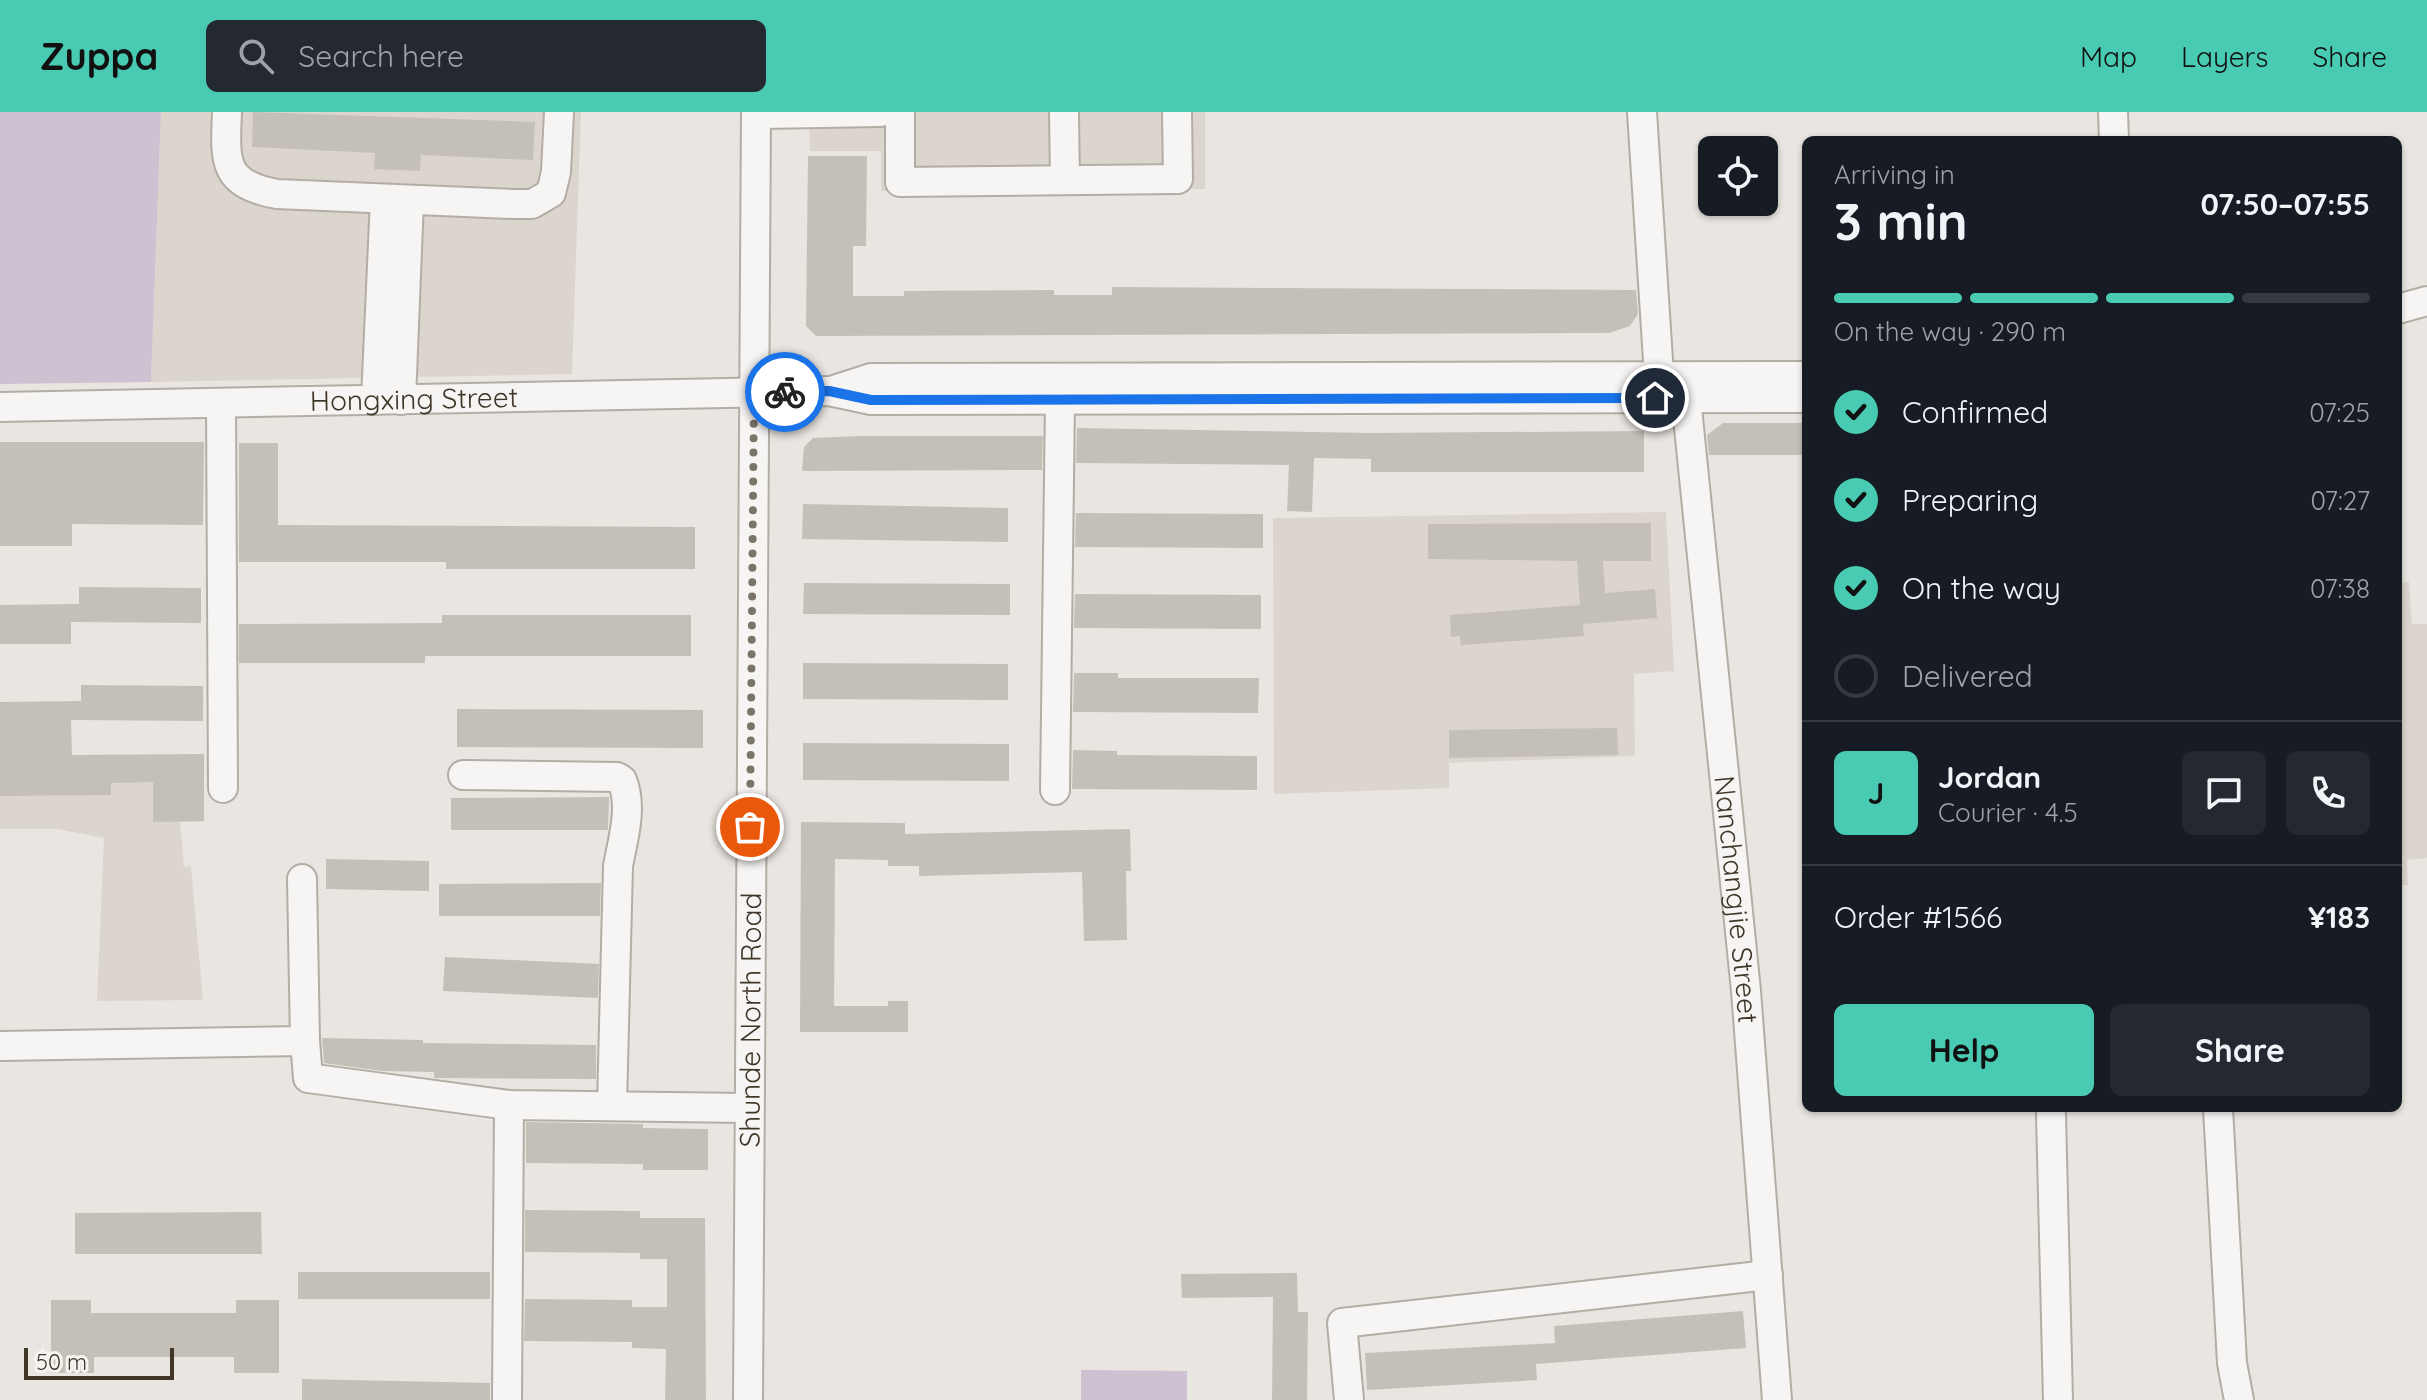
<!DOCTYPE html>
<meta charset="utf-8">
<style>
body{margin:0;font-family:Quicksand,sans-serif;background:#242831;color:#f1f3f6;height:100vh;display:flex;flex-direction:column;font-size:30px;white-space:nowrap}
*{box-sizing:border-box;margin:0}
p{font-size:26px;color:#9ea1a6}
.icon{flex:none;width:44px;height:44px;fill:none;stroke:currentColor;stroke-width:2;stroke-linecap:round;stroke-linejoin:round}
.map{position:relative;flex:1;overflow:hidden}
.details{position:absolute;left:1802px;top:24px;width:600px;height:976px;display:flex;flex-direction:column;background:#171b24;border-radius:12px;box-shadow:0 2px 6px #0004}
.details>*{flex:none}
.tools{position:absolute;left:1698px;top:24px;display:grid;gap:16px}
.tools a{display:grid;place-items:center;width:80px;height:80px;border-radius:12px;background:#171b24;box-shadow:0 2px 6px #0004;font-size:40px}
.scale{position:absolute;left:24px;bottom:20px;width:150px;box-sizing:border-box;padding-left:8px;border:4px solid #403729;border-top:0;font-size:22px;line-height:28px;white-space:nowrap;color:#403729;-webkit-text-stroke:6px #f6f3f0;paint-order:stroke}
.pin{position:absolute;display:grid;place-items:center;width:68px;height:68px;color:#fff;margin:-34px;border:4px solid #fff;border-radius:50%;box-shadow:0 2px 8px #0007}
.courier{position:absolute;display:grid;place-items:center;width:80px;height:80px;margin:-40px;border:6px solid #1a73e8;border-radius:50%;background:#fff;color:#222;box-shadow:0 2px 10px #0007}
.headline em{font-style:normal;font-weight:700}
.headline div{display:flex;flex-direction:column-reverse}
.headline{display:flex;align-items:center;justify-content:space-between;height:136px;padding:0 32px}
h1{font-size:52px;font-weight:700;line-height:60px}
.bar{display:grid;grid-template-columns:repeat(4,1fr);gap:12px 8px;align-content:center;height:96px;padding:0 32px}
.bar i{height:10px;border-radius:6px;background:#363941}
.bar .active{background:#49cab2}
.bar p{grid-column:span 4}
.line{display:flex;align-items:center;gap:20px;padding:0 32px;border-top:2px solid #363941}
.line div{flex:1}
.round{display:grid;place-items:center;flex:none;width:84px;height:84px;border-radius:12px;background:#242831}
ol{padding:0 32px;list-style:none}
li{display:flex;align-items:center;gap:24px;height:88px}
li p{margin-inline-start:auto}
li .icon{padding:8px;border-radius:50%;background:#49cab2;color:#111;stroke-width:4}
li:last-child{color:#9ea1a6}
li i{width:44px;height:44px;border:4px solid #363941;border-radius:50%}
.cta{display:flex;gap:16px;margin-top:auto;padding:16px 32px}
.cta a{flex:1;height:92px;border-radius:12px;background:#49cab2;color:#111;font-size:32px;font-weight:700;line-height:92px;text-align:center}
.cta a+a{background:#242831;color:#f1f3f6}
header{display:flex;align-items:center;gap:48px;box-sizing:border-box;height:112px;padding:0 40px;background:#49cab2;color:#111}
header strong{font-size:38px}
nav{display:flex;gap:44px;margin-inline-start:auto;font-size:28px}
.search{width:560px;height:72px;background:#242831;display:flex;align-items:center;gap:20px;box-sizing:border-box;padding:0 28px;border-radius:12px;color:#9ea1a6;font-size:30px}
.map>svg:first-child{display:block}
</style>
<header>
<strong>Zuppa</strong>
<div class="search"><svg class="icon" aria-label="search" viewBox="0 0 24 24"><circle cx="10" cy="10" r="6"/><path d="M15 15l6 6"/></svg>Search here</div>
<nav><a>Map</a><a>Layers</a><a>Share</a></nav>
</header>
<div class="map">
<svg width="2427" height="1288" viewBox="0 0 2427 1288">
<rect width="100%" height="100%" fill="#e9e5e0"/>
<g fill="#dbd5ce">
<path d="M161 0H581L572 262 151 270Z"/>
<path d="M809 0H1205V77L881 79V39H810Z"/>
<path d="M1666 400 1674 559 1634 562 1635 644 1449 651V676L1274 682 1273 406Z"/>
<path d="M2409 470 2412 512H2427V746L2407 748 2408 773H2398V471Z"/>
<path d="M204 642V709L180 710 184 755 191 754 203 888 97 889 104 726 57 717H0V654Z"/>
</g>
<g fill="#cdc1d2">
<path d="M0 0H161L151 270 0 272Z"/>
<path d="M1081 1258 1187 1259V1288H1081Z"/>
</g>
<g fill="#c5c0b7">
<path d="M253 0 535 10 533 48 421 43 420 59 374 57 375 41 252 35Z"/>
<path d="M808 44H867L866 134H853V184H904V179L1054 178V183H1112V175L1636 178 1638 202 1630 214 1609 221 816 224 806 214Z"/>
<path d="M1723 311H1806V343H1709L1707 323Z"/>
<path d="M1077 316 1371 321 1644 319V360H1371V347L1314 346 1312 400 1287 399 1289 353 1076 351Z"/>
<path d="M862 324H1043L1042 358 802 359 804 335 813 326Z"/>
<path d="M0 330H204L203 413 72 412V434H0Z"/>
<path d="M239 331H278V413L695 415V457H446V450H239Z"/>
<path d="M803 392 1008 396V430L802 427Z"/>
<path d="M1076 401 1263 402V436L1075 435Z"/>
<path d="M1651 411V449H1603L1605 481 1655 477 1657 506 1583 512 1584 524 1461 533 1460 524 1451 525 1450 503 1580 493 1577 449 1428 447V412Z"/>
<path d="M804 471 1010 472V503L803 502Z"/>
<path d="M79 475 201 476V511L71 510V532H0V493L79 492Z"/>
<path d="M1075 482 1261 483V517L1074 516Z"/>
<path d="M442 503H691V544H425V551H239V512L442 511Z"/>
<path d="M803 551 1008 552V588L803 587Z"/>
<path d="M1074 561H1118V566H1259L1258 601 1073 600Z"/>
<path d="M81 573 203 574V609L71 608 72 643 204 642V709L153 710V670L111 671V683L0 684V590L81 589Z"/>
<path d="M457 597 703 598V636L457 635Z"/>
<path d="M1617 616 1618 643 1449 646V618Z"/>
<path d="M803 631 1009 632V669L803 668Z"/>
<path d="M1073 638 1117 639V643L1257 644V678L1072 677Z"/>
<path d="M609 685 608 718H451V686Z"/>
<path d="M801 710 905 711V722L1130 717 1131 759H1126L1127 828 1084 829 1082 760 919 764V754H888V748L835 747 834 894H888V889H908V920H800Z"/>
<path d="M326 747 429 749V779L326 777Z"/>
<path d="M601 771 600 804H439V772Z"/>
<path d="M445 845 599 852 598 886 443 879Z"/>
<path d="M322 926 423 928V931L596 933V967L434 966V960L382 959 324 951Z"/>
<path d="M526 1010 643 1012V1016L708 1017V1058H643V1052L526 1051Z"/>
<path d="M525 1098 640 1099V1106H705L706 1288H665L666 1237 632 1236V1230L524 1229 525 1187 632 1188V1195H667V1147H640V1141L525 1140Z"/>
<path d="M261 1100 262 1142H75V1101Z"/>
<rect x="298" y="1160" width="192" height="27"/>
<path d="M1297 1161 1298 1200H1308L1307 1288H1272L1273 1185 1182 1186 1181 1162Z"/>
<path d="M51 1188H91V1201H236V1188H279V1261H234V1245H94V1261H51Z"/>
<path d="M1743 1199 1746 1236 1536 1252 1537 1268 1367 1278 1365 1241 1555 1231 1554 1214Z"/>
<path d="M302 1267 490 1271V1288H302Z"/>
</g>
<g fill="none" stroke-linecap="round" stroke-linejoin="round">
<g stroke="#b3ada5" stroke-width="32">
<g id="minor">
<path d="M227 0C225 49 222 72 277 82L513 92H532L551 81 556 60 559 0"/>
<path d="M900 0V70L1178 67 1177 0"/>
<path d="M1064 0 1065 68"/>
<path d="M1642 0 1659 264"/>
<path d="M2113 0 2114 28"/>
<path d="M756 2 880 0"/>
<path d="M2398 197 2427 189"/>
<path d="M834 278 871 266 1806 264"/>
<path id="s1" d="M1686 286 1746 879 1777 1288"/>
<path d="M376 288 385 87"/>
<path d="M401 288 409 88"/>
<path d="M221 291 223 676"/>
<path id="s2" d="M0 295 829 279 871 288 1806 286"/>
<path d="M463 663 617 665 622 668C633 695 623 727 618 754L612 993"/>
<path d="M1055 678 1060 288"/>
<path d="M302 767 305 929"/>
<path d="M0 934 305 929 308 966 509 993 748 996"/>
<path d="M2218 996 2232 1251 2239 1288"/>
<path d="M2051 1003 2058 1288"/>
<path d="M507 1288 509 993"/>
<path id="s3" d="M748 1288 756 0"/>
<path d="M1349 1288 1342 1211 1768 1163"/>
</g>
</g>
<use href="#minor" stroke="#f7f5f3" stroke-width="28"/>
</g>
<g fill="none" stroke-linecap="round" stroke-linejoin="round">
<path stroke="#7b7469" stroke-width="8" stroke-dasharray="0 14.4" d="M750 715 754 281 785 280"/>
<path stroke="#1a73e8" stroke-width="10" d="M785 280 829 279 871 288 1655 286"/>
</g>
<g text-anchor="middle" stroke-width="8" stroke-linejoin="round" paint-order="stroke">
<g font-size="28" fill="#403729" stroke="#f6f3f0">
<text dy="10" stroke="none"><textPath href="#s2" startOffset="414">Hongxing Street</textPath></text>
<text dy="10" stroke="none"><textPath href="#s1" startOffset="504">Nanchangjie Street</textPath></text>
<text dy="10" stroke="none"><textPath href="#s3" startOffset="380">Shunde North Road</textPath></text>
</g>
</g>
</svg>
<div class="tools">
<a><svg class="icon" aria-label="locate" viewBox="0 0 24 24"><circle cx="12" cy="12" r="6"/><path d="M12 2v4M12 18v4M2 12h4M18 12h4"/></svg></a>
</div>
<div class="scale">50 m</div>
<div class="pin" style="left:750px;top:715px;background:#ea580c"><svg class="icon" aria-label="bag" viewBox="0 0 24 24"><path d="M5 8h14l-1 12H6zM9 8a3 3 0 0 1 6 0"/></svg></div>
<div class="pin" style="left:1655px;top:286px;background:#1f2937"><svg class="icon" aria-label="home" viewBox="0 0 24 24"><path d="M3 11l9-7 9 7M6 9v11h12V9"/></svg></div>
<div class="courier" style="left:785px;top:280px"><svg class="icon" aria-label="bike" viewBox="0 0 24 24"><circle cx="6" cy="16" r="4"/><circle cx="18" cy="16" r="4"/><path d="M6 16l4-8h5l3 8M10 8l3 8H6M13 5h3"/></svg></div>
<section class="details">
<div class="headline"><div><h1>3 min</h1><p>Arriving in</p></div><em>07:50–07:55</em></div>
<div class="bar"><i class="active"></i><i class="active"></i><i class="active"></i><i></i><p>On the way · 290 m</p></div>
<ol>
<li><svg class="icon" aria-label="check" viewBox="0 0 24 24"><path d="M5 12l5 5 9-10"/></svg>Confirmed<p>07:25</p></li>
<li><svg class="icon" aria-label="check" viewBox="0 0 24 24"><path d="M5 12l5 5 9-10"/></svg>Preparing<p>07:27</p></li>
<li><svg class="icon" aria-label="check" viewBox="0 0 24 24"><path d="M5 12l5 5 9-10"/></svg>On the way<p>07:38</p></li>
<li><i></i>Delivered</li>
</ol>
<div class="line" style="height:144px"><b class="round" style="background:#49cab2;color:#111">J</b><div><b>Jordan</b><p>Courier · 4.5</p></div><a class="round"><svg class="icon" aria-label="chat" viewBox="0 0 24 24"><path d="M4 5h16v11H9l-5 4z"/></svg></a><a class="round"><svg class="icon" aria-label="phone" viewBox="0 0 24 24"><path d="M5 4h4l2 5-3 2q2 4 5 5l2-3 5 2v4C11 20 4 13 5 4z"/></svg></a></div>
<div class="line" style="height:104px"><div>Order #1566</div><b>¥183</b></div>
<div class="cta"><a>Help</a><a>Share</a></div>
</section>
</div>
